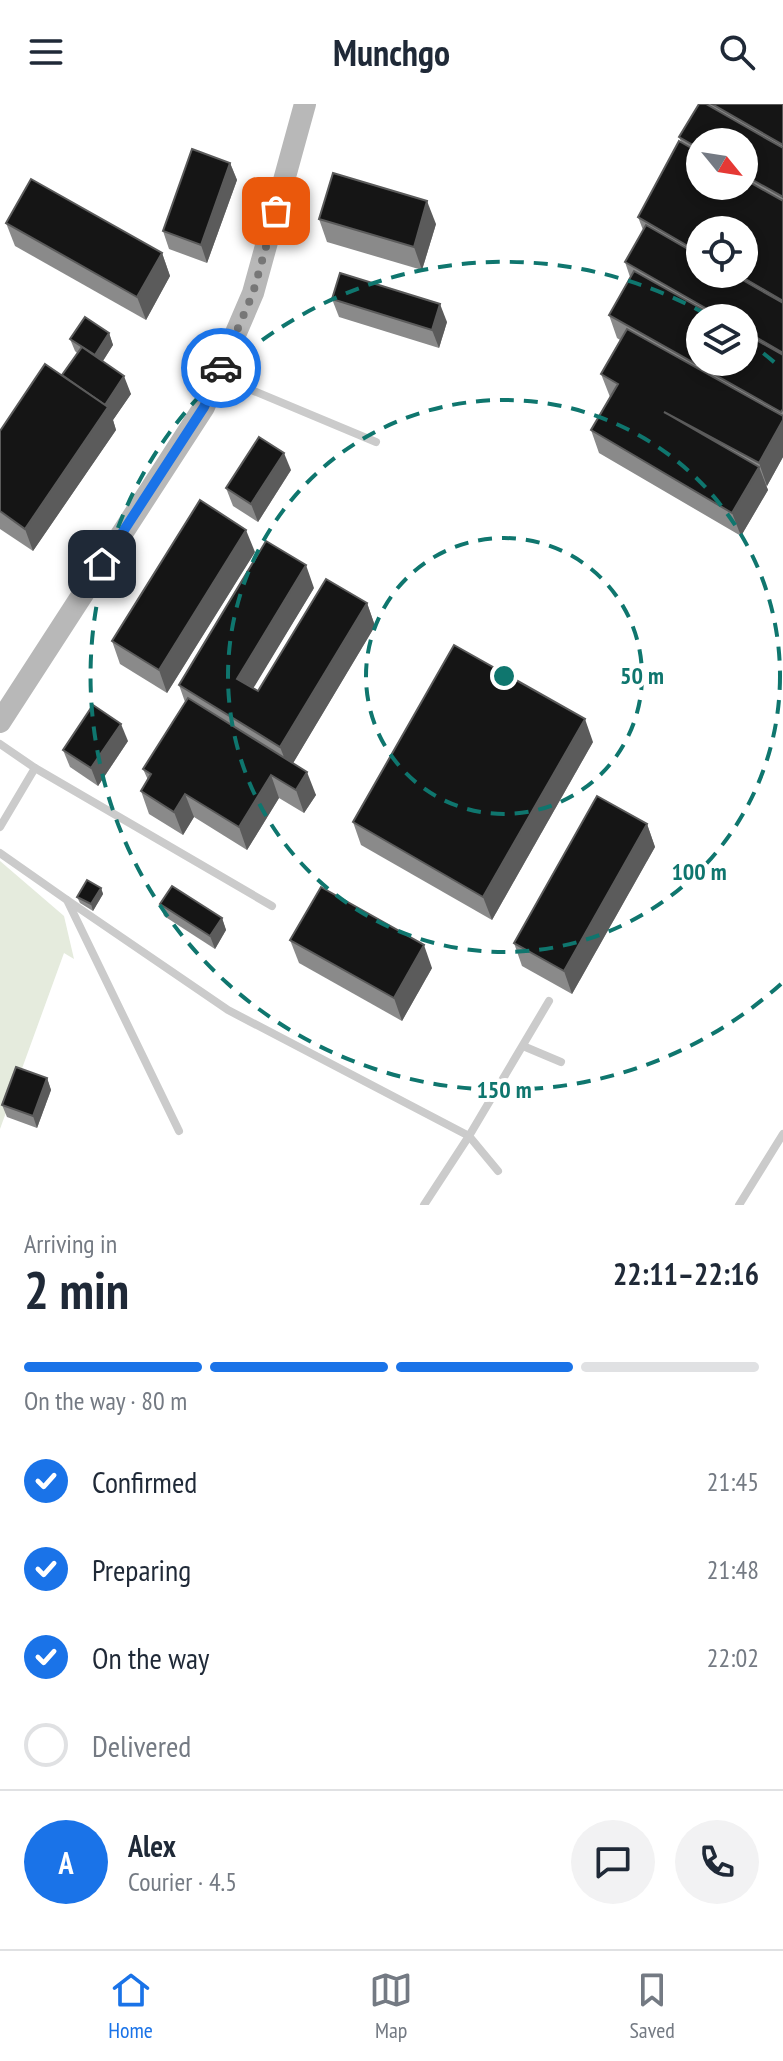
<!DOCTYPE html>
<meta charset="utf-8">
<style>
body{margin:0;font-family:"PT Sans Narrow",sans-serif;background:#f2f2f3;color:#1f2937;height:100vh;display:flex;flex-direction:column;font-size:30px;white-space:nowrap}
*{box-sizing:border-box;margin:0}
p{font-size:26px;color:#747a83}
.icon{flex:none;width:44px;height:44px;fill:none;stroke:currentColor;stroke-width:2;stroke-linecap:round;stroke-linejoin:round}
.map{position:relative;height:1101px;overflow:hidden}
.sheet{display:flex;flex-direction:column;background:#fff;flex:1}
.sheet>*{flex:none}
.needle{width:52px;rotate:120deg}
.buttons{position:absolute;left:686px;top:24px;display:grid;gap:16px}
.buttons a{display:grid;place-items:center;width:72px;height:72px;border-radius:50%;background:#fff;box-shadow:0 4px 12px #0003;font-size:40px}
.pin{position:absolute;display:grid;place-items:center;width:68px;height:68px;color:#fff;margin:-34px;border-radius:16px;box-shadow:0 4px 12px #0006}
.courier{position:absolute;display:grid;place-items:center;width:80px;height:80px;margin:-40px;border:6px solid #1a73e8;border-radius:50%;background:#fff;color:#222;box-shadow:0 2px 10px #0007}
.head em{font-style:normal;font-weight:800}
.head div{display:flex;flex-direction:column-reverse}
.head{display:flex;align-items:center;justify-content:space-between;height:136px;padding:0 24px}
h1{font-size:52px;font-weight:800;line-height:60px}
.bar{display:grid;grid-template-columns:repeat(4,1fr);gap:12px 8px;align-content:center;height:96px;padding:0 24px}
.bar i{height:10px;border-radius:6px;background:#e0e1e3}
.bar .selected{background:#1a73e8}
.bar p{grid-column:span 4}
.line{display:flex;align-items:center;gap:20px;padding:0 24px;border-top:2px solid #e0e1e3}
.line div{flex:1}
.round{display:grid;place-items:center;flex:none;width:84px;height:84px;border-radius:42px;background:#f2f2f3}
ol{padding:0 24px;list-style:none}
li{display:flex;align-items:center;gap:24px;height:88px}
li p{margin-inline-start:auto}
li .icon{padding:8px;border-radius:50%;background:#1a73e8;color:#fff;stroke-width:4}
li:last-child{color:#747a83}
li i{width:44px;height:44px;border:4px solid #e0e1e3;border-radius:50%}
header{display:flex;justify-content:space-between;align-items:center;height:104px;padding:0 24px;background:#fff;font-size:36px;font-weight:800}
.dock{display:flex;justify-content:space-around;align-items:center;height:112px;border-top:2px solid #e0e1e3;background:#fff;font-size:22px;color:#747a83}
.dock a{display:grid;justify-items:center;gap:4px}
.dock .selected{color:#1a73e8}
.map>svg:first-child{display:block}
</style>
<header><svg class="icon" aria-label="menu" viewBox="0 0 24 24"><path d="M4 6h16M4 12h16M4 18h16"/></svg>Munchgo<svg class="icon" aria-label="search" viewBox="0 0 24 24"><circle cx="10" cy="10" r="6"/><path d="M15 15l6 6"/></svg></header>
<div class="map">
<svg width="783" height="1101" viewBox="0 0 783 1101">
<rect width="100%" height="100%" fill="#fff"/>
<path fill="#e5ebdd" d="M0 757 64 812 74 855 64 849 0 1025Z"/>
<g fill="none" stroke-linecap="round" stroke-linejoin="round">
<g stroke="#cbcbcb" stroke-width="8">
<path d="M218 272 376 338"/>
<path d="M0 640 35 664 0 723"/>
<path d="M35 664 272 802"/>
<path d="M0 749 67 796 179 1027"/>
<path d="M67 796 228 906 469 1032 498 1067"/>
<path d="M523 942 561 958"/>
<path d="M424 1101 469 1032 549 897"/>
<path d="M739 1101 783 1030"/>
</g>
<path stroke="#b8b8b8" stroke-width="22" d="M0 618 204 303 253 189 305 0"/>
</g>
<g fill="#8a8a8a" fill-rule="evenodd">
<path d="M699 0H783V353L767 382 766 381 768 386 741 432 599 349 591 326 610 293 601 270 620 236 617 234 609 211 630 173 625 158 643 126 638 113 681 38 679 33ZM700 38H744V82H700ZM700 126 744 170H700ZM700 214H744V258Z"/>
<path d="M230 59 237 76 207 159 169 145 163 127Z"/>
<path d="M319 115 436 120 422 166 327 138Z"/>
<path d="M6 119 162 149 170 172 146 216 15 142Z"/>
<path d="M332 195 447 218 439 244 339 213Z"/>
<path d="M109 229 113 241 103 257 131 290 113 316 116 326 33 447 0 425V327L62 272 77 249 75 247 70 235Z"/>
<path d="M291 366 258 418 233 402 226 384Z"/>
<path d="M255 448 167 589 120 560 112 537Z"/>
<path d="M314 484 253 584 258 587 367 499 375 522 293 659 316 691 304 709 279 694 247 746 194 713 183 731 149 710 141 687 148 676 143 665 185 598 179 581Z"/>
<path d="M128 637 98 682 70 663 63 646Z"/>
<path d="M593 638 492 816 361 741 353 718Z"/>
<path d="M647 720 655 743 572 890 522 862 514 839Z"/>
<path d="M101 784 103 790 93 807 80 799 77 793Z"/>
<path d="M160 800 222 814 226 826 215 845 164 812Z"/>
<path d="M290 836 432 864 402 917 299 859Z"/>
<path d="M47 974 51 986 37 1024 7 1013 2 1001Z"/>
</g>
<g fill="#5b5b5b">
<path d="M230 59 237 76 207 159 201 141Z"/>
<path d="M427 97 436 120 422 166 414 143Z"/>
<path d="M162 149 170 172 146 216 137 193Z"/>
<path d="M440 200 447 218 439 244 432 226Z"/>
<path d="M109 229 113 241 99 263 95 251Z"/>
<path d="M124 272 131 290 113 316 116 326 33 447 25 425Z"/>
<path d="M783 316V353L767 382 759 359Z"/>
<path d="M284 349 291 366 258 418 251 400Z"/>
<path d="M759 363 768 386 741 432 732 409Z"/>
<path d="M246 426 255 448 167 589 159 566Z"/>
<path d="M306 461 314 484 245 598 237 575Z"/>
<path d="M367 499 375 522 289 666 280 643Z"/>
<path d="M585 615 593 638 492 816 483 793Z"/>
<path d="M121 620 128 637 98 682 91 664Z"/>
<path d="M307 668 316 691 304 709 296 686Z"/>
<path d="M271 671 279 694 247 746 239 723Z"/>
<path d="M185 690 194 713 183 731 174 708Z"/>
<path d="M647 720 655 743 572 890 564 867Z"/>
<path d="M101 784 103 790 93 807 91 800Z"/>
<path d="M222 814 226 826 215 845 210 832Z"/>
<path d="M424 841 432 864 402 917 394 894Z"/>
<path d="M47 974 51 986 37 1024 33 1012Z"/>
</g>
<g fill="#151515" stroke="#5b5b5b" stroke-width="2">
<path d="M699 0H706L783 44V93L744 71V38H700V45L679 33Z"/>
<path d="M712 0H783V41Z"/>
<path d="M679 37 700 49V82H744V75L783 97V197L737 170H744V126H700V149L638 113Z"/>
<path d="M192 45 230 59 201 141 163 127Z"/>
<path d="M333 69 427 97 414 143 319 115Z"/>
<path d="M31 75 162 149 137 193 6 119Z"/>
<path d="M646 121 700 152V170H732L783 199V249L744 226V214H723L625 158Z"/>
<path d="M634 167 718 214H700V258H744V229L783 251V305L781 308 609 211Z"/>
<path d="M340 169 440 200 432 226 332 195Z"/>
<path d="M85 213 109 229 95 251 70 235Z"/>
<path d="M627 225 783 312V316L759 359 664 308 759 363 732 409 591 326 618 280 601 270Z"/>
<path d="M82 243 124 272 105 301 62 271Z"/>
<path d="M45 260 108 303 25 425 0 407V327Z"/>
<path d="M259 333 284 349 251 400 226 384Z"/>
<path d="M200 396 246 426 159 566 112 537Z"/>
<path d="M266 437 306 461 237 575 258 587 326 475 367 499 280 643 179 581Z"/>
<path d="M454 541 585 615 483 793 353 718Z"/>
<path d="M188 594 307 668 296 686 271 671 239 723 185 690 174 708 141 687 151 670 143 665Z"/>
<path d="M93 601 121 620 91 664 63 646Z"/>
<path d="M597 692 647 720 564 867 514 839Z"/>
<path d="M87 776 101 784 91 800 77 793Z"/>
<path d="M172 782 222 814 210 832 160 800Z"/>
<path d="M321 783 424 841 394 894 290 836Z"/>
<path d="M16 963 47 974 33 1012 2 1001Z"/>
</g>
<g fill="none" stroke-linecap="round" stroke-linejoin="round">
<path stroke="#777" stroke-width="8" stroke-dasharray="0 14.4" d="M221 264 253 189 276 107"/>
<path stroke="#1a73e8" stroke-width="10" d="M102 460 204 303 221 264"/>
</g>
<g fill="none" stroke="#0f766e" stroke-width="4" stroke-dasharray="14 10">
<circle cx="504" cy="572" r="138"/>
<circle cx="504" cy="572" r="276"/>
<path d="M781 880A414 414 0 1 1 711 213M744 235A414 414 0 0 1 781 264"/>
</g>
<circle cx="504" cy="572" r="12" fill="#0f766e" stroke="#fff" stroke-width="4"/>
<g font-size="24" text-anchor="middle" font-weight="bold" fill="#0f766e" stroke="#fff" stroke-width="8" stroke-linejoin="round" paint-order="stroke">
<text x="642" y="580">50 m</text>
<text x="699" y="776">100 m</text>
<text x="504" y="994">150 m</text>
</g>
</svg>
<div class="buttons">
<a><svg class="needle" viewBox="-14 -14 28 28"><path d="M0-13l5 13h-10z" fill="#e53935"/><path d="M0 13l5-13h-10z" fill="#747a83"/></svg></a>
<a><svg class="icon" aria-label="locate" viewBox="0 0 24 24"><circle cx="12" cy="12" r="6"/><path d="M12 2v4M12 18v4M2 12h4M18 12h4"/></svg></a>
<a><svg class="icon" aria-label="layers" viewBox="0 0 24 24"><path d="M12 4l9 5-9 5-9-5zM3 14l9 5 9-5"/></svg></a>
</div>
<div class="pin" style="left:276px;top:107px;background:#ea580c"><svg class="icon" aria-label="bag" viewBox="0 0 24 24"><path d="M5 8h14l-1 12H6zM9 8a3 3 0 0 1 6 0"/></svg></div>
<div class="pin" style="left:102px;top:460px;background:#1f2937"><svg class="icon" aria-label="home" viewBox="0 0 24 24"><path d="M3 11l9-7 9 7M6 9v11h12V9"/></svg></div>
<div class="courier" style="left:221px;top:264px"><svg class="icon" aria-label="car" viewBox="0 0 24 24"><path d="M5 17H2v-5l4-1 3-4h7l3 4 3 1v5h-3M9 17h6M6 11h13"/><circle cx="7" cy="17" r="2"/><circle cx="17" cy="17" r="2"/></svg></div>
</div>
<section class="sheet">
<div class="head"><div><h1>2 min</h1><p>Arriving in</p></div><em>22:11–22:16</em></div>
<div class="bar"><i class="selected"></i><i class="selected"></i><i class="selected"></i><i></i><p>On the way · 80 m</p></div>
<ol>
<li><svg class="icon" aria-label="check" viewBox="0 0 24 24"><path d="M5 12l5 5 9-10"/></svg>Confirmed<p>21:45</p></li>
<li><svg class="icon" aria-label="check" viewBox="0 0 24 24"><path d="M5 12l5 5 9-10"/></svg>Preparing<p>21:48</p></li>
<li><svg class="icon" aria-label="check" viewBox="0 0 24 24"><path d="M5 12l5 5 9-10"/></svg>On the way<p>22:02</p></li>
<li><i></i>Delivered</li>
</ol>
<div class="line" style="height:144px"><b class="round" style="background:#1a73e8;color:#fff">A</b><div><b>Alex</b><p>Courier · 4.5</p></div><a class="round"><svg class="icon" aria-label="chat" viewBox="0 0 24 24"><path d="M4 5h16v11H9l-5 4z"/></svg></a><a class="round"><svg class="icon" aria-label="phone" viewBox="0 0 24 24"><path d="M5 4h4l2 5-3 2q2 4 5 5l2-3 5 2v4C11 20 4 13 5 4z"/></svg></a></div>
</section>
<nav class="dock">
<a class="selected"><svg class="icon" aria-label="home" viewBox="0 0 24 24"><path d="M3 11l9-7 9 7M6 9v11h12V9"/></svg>Home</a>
<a><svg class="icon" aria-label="map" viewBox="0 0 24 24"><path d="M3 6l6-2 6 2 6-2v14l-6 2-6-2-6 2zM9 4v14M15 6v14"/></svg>Map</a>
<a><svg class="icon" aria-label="saved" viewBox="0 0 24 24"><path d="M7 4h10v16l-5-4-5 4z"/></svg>Saved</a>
</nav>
